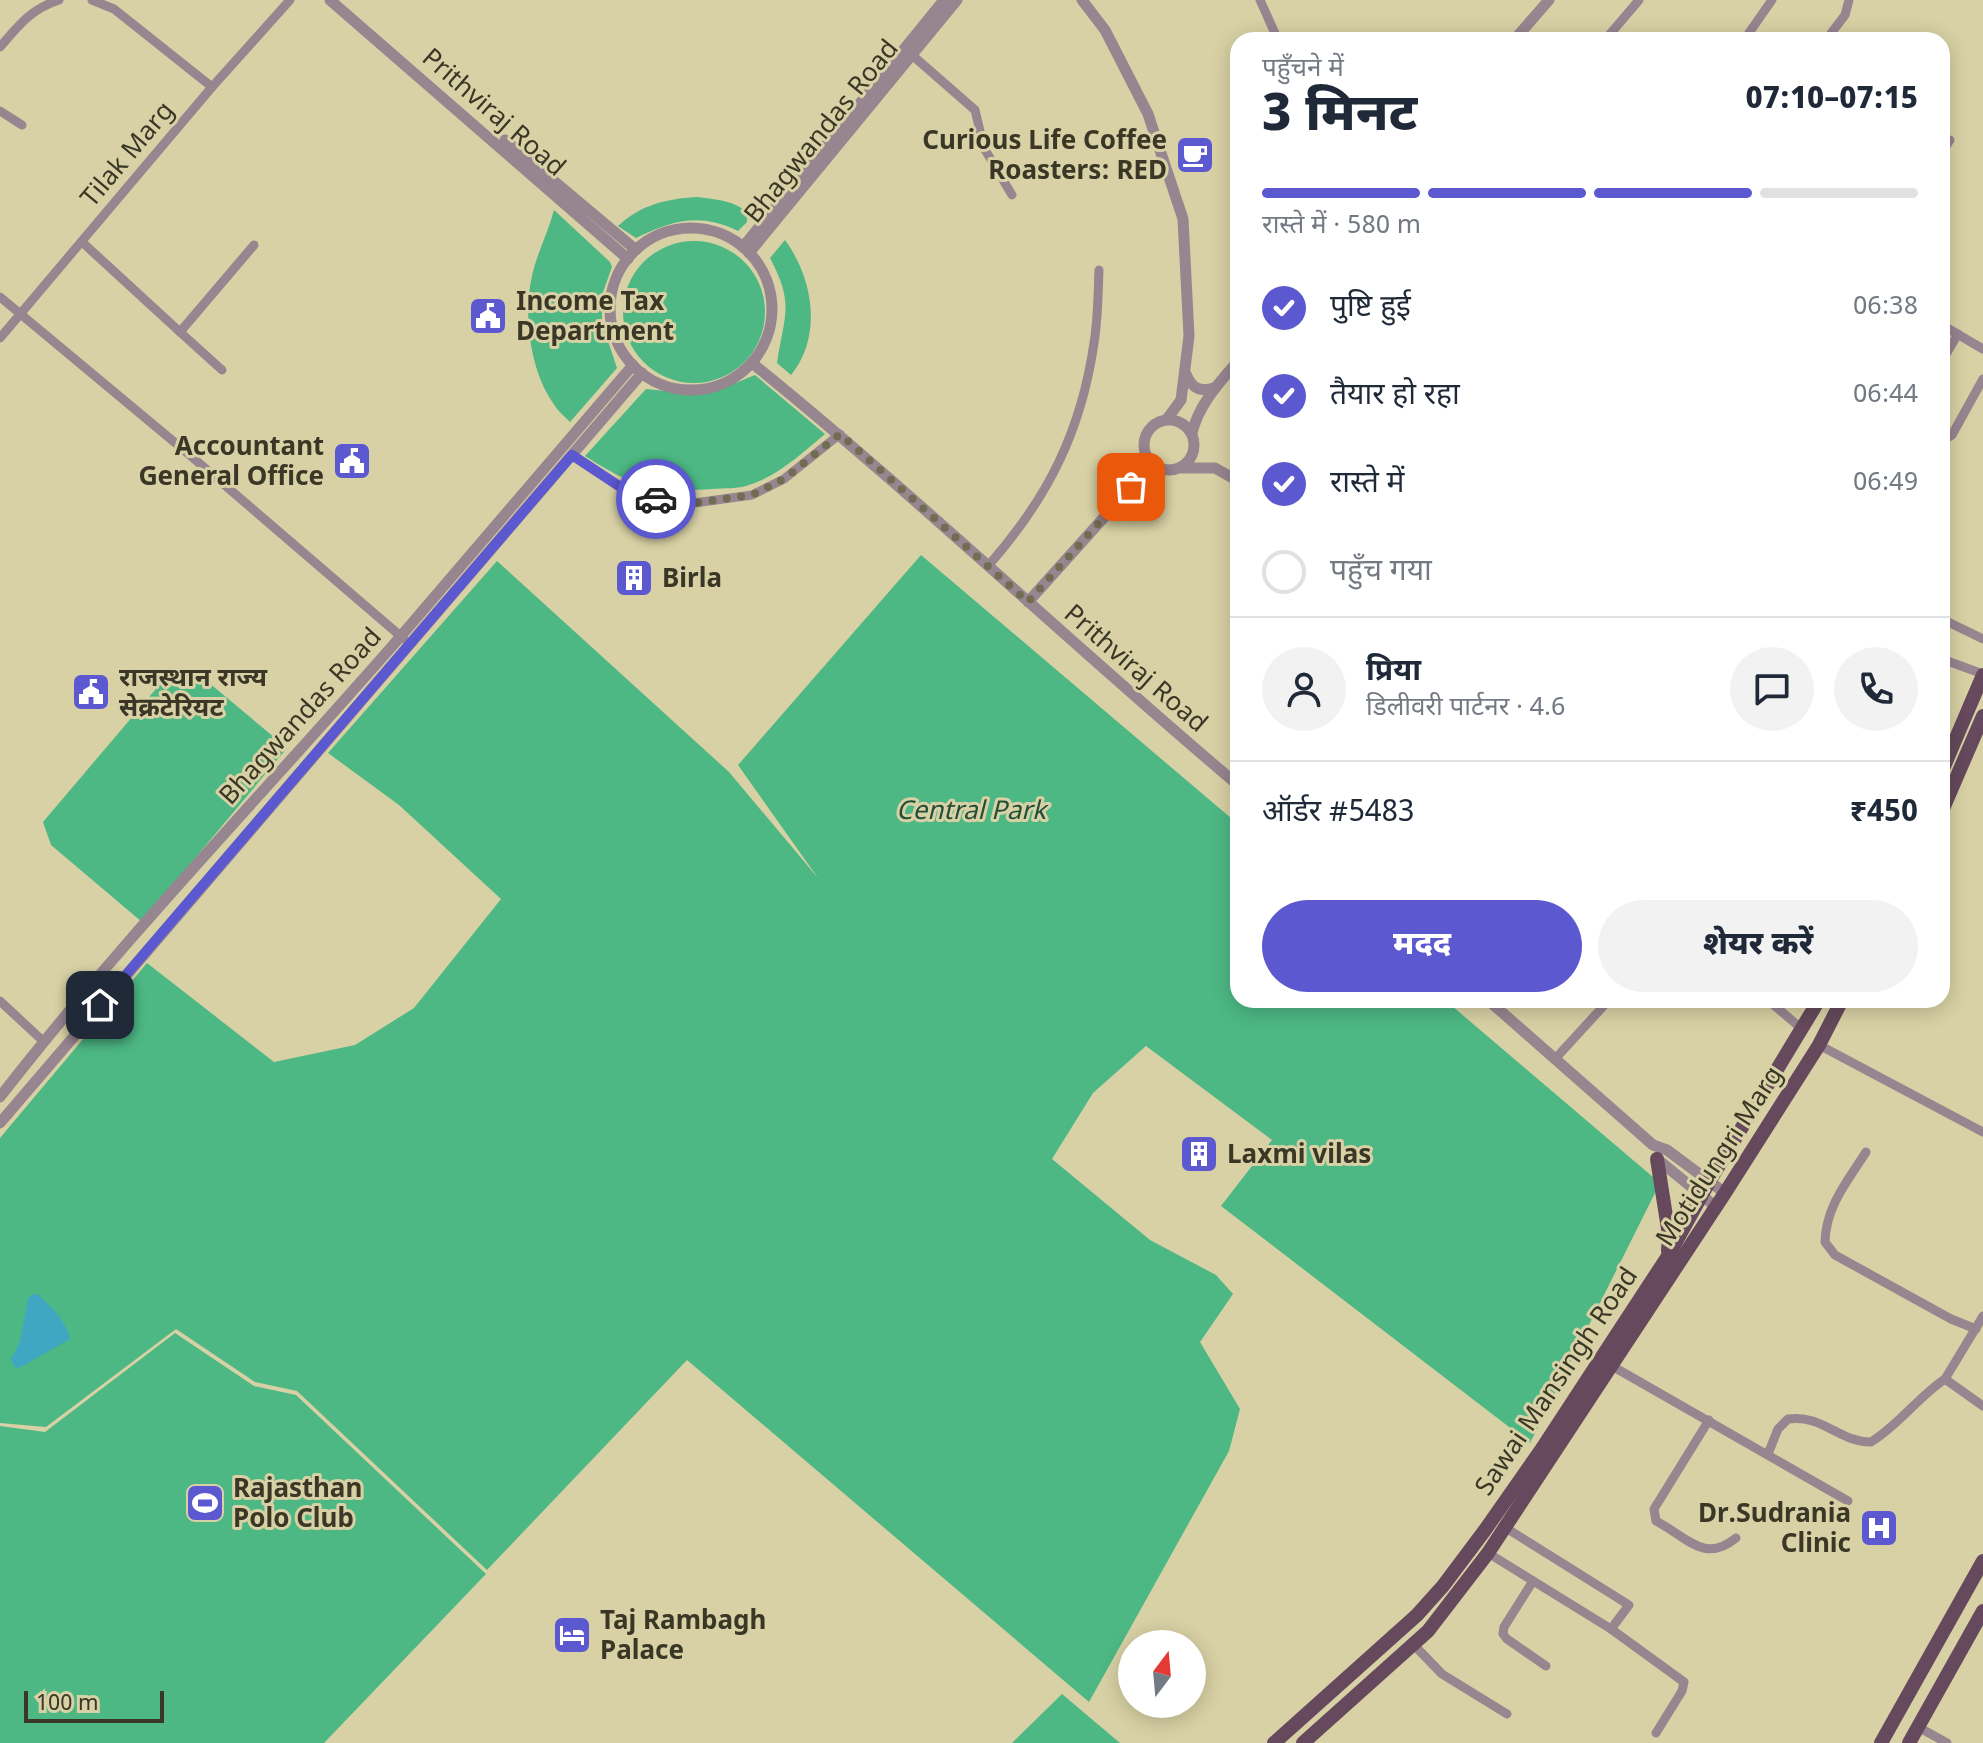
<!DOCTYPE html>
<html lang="hi">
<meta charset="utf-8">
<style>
body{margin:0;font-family:Georgia,"Noto Sans Devanagari",serif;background:#f2f2f3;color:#1f2937;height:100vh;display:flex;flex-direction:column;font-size:30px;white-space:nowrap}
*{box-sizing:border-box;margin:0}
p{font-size:26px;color:#747a83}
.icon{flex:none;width:44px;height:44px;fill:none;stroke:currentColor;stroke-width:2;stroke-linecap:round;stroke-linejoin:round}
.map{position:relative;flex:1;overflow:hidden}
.drawer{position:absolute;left:1230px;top:32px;width:720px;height:976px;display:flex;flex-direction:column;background:#fff;border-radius:24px;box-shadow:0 4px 20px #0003}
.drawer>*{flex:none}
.needle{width:52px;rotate:16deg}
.tools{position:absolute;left:1118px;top:1630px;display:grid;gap:16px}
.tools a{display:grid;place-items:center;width:88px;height:88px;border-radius:50%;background:#fff;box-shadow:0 4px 20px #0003;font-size:40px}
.scale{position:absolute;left:24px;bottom:20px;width:140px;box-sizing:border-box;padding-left:8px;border:4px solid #3a3726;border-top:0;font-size:22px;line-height:28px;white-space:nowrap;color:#3a3726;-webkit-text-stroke:6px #d8d1a5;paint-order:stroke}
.pin{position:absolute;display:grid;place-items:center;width:68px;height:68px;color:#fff;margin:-34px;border-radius:16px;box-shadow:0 4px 12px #0006}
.courier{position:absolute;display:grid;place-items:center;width:80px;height:80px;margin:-40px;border:6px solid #5b58d0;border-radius:50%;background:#fff;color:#222;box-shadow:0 2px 10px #0007}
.overview em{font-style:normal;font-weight:800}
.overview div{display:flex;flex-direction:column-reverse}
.overview{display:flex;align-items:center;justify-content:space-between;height:136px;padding:0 32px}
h1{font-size:52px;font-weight:800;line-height:60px}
.bar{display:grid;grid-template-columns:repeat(4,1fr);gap:12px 8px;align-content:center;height:96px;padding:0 32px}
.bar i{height:10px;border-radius:6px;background:#e0e1e3}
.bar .selected{background:#5b58d0}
.bar p{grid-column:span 4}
.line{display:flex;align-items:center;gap:20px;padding:0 32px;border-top:2px solid #e0e1e3}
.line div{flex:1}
.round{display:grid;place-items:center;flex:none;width:84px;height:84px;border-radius:42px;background:#f2f2f3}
ol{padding:0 32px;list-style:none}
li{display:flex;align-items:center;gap:24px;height:88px}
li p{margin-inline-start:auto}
li .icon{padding:8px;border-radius:50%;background:#5b58d0;color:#fff;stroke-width:4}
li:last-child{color:#747a83}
li i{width:44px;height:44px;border:4px solid #e0e1e3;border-radius:50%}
.button{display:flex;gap:16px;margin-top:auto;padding:16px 32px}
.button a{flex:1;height:92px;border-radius:48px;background:#5b58d0;color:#fff;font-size:32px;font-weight:800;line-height:92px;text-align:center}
.button a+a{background:#f2f2f3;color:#1f2937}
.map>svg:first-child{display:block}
</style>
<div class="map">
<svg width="1983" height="1743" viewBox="0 0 1983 1743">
<rect width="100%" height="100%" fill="#d8d1a5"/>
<g fill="#4db884">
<path d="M696 197C713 199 733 200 747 212V222L738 231C699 212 672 221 636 238L618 226C640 205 666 199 696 197Z"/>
<path d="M554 210 610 262 612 267 602 295V323L617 368 570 422C564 416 557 410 553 403 530 370 523 315 532 276 537 253 548 233 554 210Z"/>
<path d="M785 240C813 278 823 336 791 375L777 363C784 315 795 305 770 258Z"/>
<circle cx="694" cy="312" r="71"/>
<path d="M755 375 825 434C802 453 778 476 749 485 738 489 724 488 712 489 655 493 633 487 585 456L646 389 696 394 716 391Z"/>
<path d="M921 555 1238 824V1000H1445L1660 1183 1530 1443 1221 1206 1272 1140 1146 1046 1093 1093 1052 1159 1150 1240 1216 1275 1233 1294 1200 1342 1240 1409 1229 1451 1089 1702 687 1360 487 1570 297 1391 255 1382 176 1329 46 1427 0 1423V1138L147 963 274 1062 355 1045 414 1008 501 899 399 805 328 753 497 561 729 772 818 878 738 765Z"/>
<path d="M190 667 287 748 142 922 51 845 43 822 172 670Z"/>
<path d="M175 1333 254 1386 296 1395 486 1574 324 1743H0V1426L45 1432Z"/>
<path d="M1062 1694 1120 1743H1012Z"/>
</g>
<path fill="#40a7c3" d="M33 1294H37C52 1307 65 1319 70 1339L19 1368 14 1367 11 1359 20 1342 28 1299Z"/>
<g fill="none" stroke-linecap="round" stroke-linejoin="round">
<g stroke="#978590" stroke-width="9">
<path d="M92 0 114 9 212 87"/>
<path d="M1260 0 1278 40"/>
<path d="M1605 40 1639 0"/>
<path d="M1744 40 1772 0"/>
<path d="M1826 40 1845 15 1849 0"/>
<path d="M0 47C19 25 31 9 59 0"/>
<path d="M912 55 975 110 984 148 1012 195"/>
<path d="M0 111 22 125"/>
<path d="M1942 153 1950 140"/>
<path d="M82 242 180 332 254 245"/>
<path d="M0 297 185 451 404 639"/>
<path d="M1942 325 1983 349"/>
<path d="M180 332 222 370"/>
<path d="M0 338 212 87 290 0"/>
<path d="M1942 361 1958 334"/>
<path d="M1942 435 1949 437 1952 435 1983 379"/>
<path d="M572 455 628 492 680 505 752 495 784 479 840 434"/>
<path d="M988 566C1047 499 1081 433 1094 343 1098 319 1098 294 1099 270"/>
<path d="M1942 619 1983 639"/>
<path d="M1942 659 1983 674"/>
<path d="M1768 1000 1802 1029"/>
<path d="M0 1001 43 1041"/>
<path d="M1819 1045 1983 1132"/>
<path d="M1555 1059 1609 1000"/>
<path d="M1866 1152C1847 1182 1826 1206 1825 1242L1835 1255 1951 1319 1976 1329"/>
<path d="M1983 1316 1945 1379 1983 1406"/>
<path d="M1612 1366 1848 1501"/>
<path d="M1709 1420 1654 1509 1656 1521C1687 1537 1704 1564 1736 1538"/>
<path d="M1768 1454 1778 1429 1788 1419C1823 1414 1838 1442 1871 1442 1899 1425 1918 1397 1945 1379"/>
<path d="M1506 1528 1629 1605 1611 1629"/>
<path d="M1488 1553 1611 1629 1684 1682 1682 1691 1656 1733"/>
<path d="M1533 1581 1504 1627 1503 1634 1507 1639 1546 1666"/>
<path d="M1414 1645 1442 1674 1507 1714"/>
<path d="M1918 1727 1947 1743"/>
</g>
<g stroke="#978590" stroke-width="11">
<path d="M330 0 628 259"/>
<path d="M1082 0 1105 30 1148 114 1183 219 1189 336 1181 400 1167 419"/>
<path d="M1514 40 1549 0"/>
<path d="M505 140 636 250"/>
<circle cx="691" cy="309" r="81"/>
<path d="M743 247 944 0"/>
<path d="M749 253 957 0"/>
<path d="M752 363C919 498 1074 647 1238 785"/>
<path d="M1186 374C1192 389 1201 393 1216 387"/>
<circle cx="1169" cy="445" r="25"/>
<path d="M1192 433C1199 404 1219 383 1238 361"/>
<path d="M1182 468H1215L1238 481"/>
<path d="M1028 602 1152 464"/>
<path d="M1488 1000 1653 1145 1667 1150 1725 1193"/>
<path d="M0 1097C125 936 267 790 401 636 479 546 555 455 633 365"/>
<path d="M0 1123 642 373"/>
<path d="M1656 1158 1716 1207"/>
</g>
<g stroke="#66495c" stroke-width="14">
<path d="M1942 771 1983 675"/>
<path d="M1942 811 1983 716"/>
<path d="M1657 1159 1669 1235 1668 1251"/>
<path d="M1274 1743 1417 1615 1443 1586 1485 1530 1541 1450 1668 1256 1709 1182 1819 1000"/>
<path d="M1303 1743 1428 1631 1488 1553 1725 1193 1819 1045 1842 1000"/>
<path d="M1881 1743 1983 1561"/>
<path d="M1909 1743 1983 1611"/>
</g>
</g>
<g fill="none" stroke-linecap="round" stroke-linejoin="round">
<path stroke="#716d52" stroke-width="8" stroke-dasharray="0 14.4" d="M656 499 680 505 752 495 784 479 840 434 1028 602 1131 487"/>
<path stroke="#5b58d0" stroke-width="10" d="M100 1005 572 455 628 492 656 499"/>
</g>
<defs>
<g id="cafe-square" transform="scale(2)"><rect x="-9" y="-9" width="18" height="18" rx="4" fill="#5b58d0" stroke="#d8d1a5"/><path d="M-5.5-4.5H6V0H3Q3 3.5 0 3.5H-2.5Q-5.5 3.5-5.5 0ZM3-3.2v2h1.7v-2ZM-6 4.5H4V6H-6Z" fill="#fff"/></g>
<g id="civic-square" transform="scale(2)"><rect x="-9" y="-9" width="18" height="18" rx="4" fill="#5b58d0" stroke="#d8d1a5"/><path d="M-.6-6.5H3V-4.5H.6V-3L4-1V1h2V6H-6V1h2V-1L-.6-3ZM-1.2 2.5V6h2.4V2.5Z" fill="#fff"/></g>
<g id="building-square" transform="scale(2)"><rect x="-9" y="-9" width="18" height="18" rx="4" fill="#5b58d0" stroke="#d8d1a5"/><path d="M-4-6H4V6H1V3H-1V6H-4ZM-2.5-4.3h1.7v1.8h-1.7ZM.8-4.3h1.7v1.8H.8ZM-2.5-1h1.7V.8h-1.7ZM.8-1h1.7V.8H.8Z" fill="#fff"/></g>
<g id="stadium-square" transform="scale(2)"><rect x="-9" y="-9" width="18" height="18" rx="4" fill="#5b58d0" stroke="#d8d1a5"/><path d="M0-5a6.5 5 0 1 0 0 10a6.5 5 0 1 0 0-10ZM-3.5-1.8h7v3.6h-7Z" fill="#fff"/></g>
<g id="hospital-square" transform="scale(2)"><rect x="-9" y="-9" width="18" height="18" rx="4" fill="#5b58d0" stroke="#d8d1a5"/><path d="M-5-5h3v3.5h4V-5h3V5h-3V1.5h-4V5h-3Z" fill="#fff"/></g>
<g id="hotel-square" transform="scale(2)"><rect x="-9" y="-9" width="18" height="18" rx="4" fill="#5b58d0" stroke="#d8d1a5"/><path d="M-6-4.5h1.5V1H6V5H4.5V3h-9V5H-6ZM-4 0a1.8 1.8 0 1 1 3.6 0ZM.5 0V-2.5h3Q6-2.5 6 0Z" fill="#fff"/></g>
</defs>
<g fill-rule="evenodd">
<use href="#cafe-square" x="1195" y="155"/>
<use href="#civic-square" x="488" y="316"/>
<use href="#civic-square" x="352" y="461"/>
<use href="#building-square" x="634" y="578"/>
<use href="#civic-square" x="91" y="692"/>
<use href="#building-square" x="1199" y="1154"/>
<use href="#stadium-square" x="205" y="1503"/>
<use href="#hospital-square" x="1879" y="1528"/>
<use href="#hotel-square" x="572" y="1635"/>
</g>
<g text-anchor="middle" stroke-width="6" stroke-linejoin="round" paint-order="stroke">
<g font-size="26" fill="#3a3726" stroke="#d8d1a5">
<text transform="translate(494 112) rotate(41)" y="9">Prithviraj Road</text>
<text transform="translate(821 131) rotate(-51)" y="9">Bhagwandas Road</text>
<text transform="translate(127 154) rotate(-50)" y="9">Tilak Marg</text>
<text transform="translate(1136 668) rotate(41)" y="9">Prithviraj Road</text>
<text transform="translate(300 716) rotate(-48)" y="9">Bhagwandas Road</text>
<text transform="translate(1719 1156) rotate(-57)" y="9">Motidungri Marg</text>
<text transform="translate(1556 1381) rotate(-56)" y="9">Sawai Mansingh Road</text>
</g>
<g font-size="26" font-weight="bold" fill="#3a3726" stroke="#d8d1a5" text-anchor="start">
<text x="1167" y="149" text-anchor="end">Curious Life Coffee<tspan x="1167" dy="30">Roasters: RED</tspan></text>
<text x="516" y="310">Income Tax<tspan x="516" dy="30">Department</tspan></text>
<text x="324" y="455" text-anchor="end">Accountant<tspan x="324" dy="30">General Office</tspan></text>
<text x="662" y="587">Birla</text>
<text x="119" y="686">राजस्थान राज्य<tspan x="119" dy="30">सेक्रटेरियट</tspan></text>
<text x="1227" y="1163">Laxmi vilas</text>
<text x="233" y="1497">Rajasthan<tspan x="233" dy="30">Polo Club</tspan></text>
<text x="1851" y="1522" text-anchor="end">Dr.Sudrania<tspan x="1851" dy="30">Clinic</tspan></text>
<text x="600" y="1629">Taj Rambagh<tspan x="600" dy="30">Palace</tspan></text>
</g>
<g font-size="26" font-style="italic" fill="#224e38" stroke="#d8d1a5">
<text x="971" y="819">Central Park</text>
</g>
</g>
</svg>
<div class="tools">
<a><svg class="needle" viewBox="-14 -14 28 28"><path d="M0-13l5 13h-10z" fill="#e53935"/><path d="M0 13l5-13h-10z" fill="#747a83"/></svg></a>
</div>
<div class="scale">100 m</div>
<div class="pin" style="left:1131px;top:487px;background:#ea580c"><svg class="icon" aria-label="bag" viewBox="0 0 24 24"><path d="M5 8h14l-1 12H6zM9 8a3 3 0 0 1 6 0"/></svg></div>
<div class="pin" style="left:100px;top:1005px;background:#1f2937"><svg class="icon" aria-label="home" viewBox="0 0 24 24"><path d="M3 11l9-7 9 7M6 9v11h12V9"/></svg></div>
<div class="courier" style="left:656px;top:499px"><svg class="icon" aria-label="car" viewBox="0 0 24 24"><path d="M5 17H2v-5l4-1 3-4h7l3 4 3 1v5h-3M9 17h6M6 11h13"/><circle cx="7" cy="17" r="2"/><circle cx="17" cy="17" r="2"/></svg></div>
<section class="drawer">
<div class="overview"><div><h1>3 मिनट</h1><p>पहुँचने में</p></div><em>07:10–07:15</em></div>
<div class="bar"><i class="selected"></i><i class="selected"></i><i class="selected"></i><i></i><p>रास्ते में · 580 m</p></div>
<ol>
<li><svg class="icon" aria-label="check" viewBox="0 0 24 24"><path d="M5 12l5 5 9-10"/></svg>पुष्टि हुई<p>06:38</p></li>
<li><svg class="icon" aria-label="check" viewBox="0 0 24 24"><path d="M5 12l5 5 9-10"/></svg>तैयार हो रहा<p>06:44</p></li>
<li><svg class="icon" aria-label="check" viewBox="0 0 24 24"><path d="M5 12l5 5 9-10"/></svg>रास्ते में<p>06:49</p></li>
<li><i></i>पहुँच गया</li>
</ol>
<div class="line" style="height:144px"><a class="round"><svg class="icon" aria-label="person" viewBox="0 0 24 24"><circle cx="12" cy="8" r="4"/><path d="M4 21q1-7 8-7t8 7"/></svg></a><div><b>प्रिया</b><p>डिलीवरी पार्टनर · 4.6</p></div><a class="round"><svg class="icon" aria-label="chat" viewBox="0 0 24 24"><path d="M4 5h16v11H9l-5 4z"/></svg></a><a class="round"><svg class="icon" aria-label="phone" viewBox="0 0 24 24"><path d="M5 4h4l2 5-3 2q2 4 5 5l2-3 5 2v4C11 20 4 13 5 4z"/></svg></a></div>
<div class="line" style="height:104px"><div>ऑर्डर #5483</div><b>₹450</b></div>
<div class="button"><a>मदद</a><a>शेयर करें</a></div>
</section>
</div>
